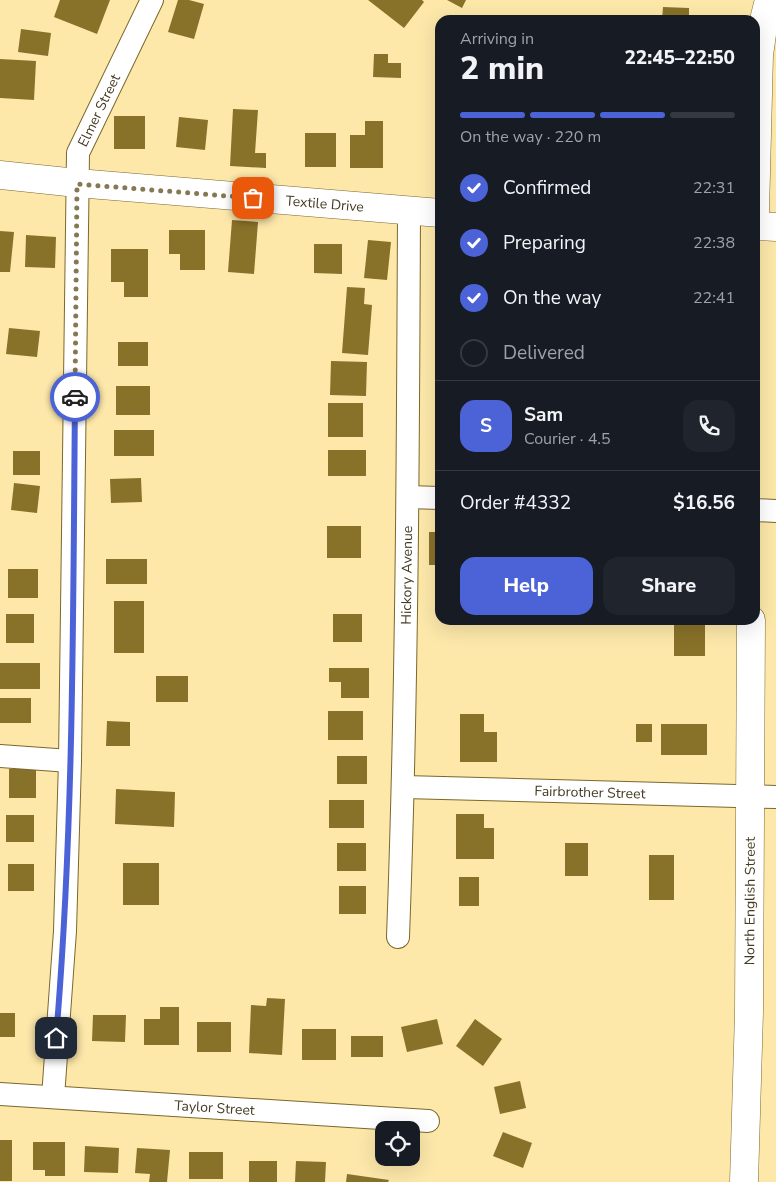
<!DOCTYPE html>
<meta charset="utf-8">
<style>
body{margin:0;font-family:"Nunito Sans",sans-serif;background:#20242c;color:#f1f3f6;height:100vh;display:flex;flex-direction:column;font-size:19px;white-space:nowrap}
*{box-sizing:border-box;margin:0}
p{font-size:16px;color:#9ea1a6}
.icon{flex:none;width:28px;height:28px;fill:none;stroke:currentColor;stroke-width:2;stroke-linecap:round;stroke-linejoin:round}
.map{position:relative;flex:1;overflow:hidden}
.side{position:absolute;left:435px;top:15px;width:325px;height:610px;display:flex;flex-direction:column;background:#171b24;border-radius:15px;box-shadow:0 5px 20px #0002}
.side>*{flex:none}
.buttons{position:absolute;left:375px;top:1121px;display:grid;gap:10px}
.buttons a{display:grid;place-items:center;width:45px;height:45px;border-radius:10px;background:#171b24;box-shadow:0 5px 20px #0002;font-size:25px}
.pin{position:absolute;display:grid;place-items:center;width:42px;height:42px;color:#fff;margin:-21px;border-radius:10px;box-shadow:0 2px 8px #0006}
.courier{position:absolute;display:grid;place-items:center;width:50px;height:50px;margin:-25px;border:4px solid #4c62d7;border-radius:50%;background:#fff;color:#222;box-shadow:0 1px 6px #0007}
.summary em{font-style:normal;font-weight:800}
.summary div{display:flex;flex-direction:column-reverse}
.summary{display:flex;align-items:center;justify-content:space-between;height:85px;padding:0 25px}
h1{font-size:32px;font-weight:800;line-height:38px}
.bar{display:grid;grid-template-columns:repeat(4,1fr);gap:8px 5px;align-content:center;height:60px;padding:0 25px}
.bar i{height:6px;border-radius:4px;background:#363941}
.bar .active{background:#4c62d7}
.bar p{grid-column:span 4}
.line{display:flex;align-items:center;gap:12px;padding:0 25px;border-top:1px solid #363941}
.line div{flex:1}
.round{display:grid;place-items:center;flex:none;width:52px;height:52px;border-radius:15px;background:#20242c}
ol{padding:0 25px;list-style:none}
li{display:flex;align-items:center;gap:15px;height:55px}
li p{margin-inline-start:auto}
li .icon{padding:5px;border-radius:50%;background:#4c62d7;color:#fff;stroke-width:4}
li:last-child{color:#9ea1a6}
li i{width:28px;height:28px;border:2px solid #363941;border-radius:50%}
.button{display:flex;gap:10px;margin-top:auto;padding:10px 25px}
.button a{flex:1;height:58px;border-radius:15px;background:#4c62d7;color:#fff;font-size:20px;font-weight:800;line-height:58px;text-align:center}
.button a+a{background:#20242c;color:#f1f3f6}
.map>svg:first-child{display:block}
</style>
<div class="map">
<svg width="776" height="1182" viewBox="0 0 776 1182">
<rect width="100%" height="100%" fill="#fde8aa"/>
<g fill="#887129">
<path d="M60 0H110L97 34 54 17Z"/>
<path d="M178 0H189L204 4 194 39 168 32Z"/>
<path d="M368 0H422L424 2 404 28Z"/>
<path d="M447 0H466L462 8Z"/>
<path d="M663 7 689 8V20H662Z"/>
<path d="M21 29 51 33 48 56 18 52Z"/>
<path d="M374 54H388V63H401V78L373 77Z"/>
<path d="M0 59 36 61 34 100 0 98Z"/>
<path d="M233 109 258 110 255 153H266V168L230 166Z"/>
<rect x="114" y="116" width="31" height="33"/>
<path d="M179 117 208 120 205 150 176 147Z"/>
<path d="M365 121H383V168H350V135H365Z"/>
<rect x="305" y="133" width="31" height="34"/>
<path d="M232 220 258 222 254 274 228 272Z"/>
<path d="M169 230H205V270H180V254H169Z"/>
<path d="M0 231 14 232 10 272H0Z"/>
<path d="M26 235 56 237 55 268 25 267Z"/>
<path d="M368 240 391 242 387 280 364 278Z"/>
<path d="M314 244H342V274L314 273Z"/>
<path d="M111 249H148V297H124V282H111Z"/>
<path d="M347 287 365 288 364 304 372 305 368 355 342 353Z"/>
<path d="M9 328 40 331 37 357 6 354Z"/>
<rect x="118" y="342" width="30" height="24"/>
<path d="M331 361 367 362 366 396 330 395Z"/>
<rect x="116" y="386" width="34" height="29"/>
<rect x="328" y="403" width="35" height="34"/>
<rect x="114" y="430" width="40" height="26"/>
<rect x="328" y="450" width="38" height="26"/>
<rect x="13" y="451" width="27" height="24"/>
<path d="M141 478 142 502 111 503 110 479Z"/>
<path d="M14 483 40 486 37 513 11 510Z"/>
<rect x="327" y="526" width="34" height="32"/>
<rect x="429" y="532" width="11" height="33"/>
<rect x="106" y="559" width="41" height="25"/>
<rect x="8" y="569" width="30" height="29"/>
<rect x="114" y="601" width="30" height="52"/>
<rect x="6" y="614" width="28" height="29"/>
<rect x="333" y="614" width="29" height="28"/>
<rect x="674" y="623" width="31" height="33"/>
<rect x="0" y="663" width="40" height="26"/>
<path d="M329 668H369V698H341V682H329Z"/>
<rect x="156" y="676" width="32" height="26"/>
<rect x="0" y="698" width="31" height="25"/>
<rect x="328" y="711" width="35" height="29"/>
<path d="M460 714H484V732H497V762H460Z"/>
<path d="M107 721 130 722V746H106Z"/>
<rect x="636" y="724" width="16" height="18"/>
<rect x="661" y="724" width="46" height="31"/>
<rect x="337" y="756" width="30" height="28"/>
<rect x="9" y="769" width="27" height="29"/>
<path d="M116 789 175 792 174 827 115 824Z"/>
<rect x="329" y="800" width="35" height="28"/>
<path d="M456 814H484V828H494V859H456Z"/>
<rect x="6" y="815" width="28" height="27"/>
<rect x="337" y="843" width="29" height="28"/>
<rect x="565" y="843" width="23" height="33"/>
<rect x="649" y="855" width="25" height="45"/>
<rect x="123" y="863" width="36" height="42"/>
<rect x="8" y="864" width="26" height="27"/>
<rect x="459" y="877" width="20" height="29"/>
<rect x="339" y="886" width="27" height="28"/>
<path d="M267 998 285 999 282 1055 249 1053 251 1005 266 1006Z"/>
<path d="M160 1007H179V1045H144V1019H160Z"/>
<rect x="0" y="1013" width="15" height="24"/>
<path d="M93 1015H126L125 1042 92 1041Z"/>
<path d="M437 1019 443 1044 407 1052 401 1027Z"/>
<path d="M475 1019 502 1039 483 1066 456 1046Z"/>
<rect x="197" y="1022" width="34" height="30"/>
<rect x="302" y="1029" width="34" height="31"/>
<rect x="351" y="1036" width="32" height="21"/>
<path d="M520 1081 526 1108 500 1114 494 1087Z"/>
<path d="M503 1132 532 1143 523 1168 493 1156Z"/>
<rect x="0" y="1140" width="12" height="41"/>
<path d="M33 1142H65V1176H45V1170H33Z"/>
<path d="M85 1146 119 1148 118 1173 84 1172Z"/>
<path d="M137 1148 170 1150 167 1182H149L150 1174 135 1173Z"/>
<rect x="189" y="1152" width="34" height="27"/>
<rect x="249" y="1161" width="28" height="21"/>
<path d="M296 1161 326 1162 325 1182H295Z"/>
<path d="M347 1174 389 1180 388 1182H346Z"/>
</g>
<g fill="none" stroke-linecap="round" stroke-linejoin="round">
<g stroke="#7b682c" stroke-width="24">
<g id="street">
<path d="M408 497 440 498"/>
<path d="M755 510 776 511"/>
<path d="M0 756 70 761"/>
<path id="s1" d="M404 787 776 797"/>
<path id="s2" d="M398 937C407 695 408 453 409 211"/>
<path id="s3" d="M0 1094 428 1121"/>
<path id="s4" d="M53 1097 65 931 70 761 78 153 152 0"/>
</g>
</g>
<g stroke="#7b682c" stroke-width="29">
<g id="secondary">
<path id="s5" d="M0 175 77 183 440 213"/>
<path d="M755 212 759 55 764 20 769 0"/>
<path d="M755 226 776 227"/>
<path id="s6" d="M744 1182 749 1012 751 620"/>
</g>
</g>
<use href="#street" stroke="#fff" stroke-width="22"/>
<use href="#secondary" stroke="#fff" stroke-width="28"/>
</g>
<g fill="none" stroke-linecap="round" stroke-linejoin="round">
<path stroke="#857852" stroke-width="5" stroke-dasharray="0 9" d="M75 397 77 184 253 198"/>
<path stroke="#4c62d7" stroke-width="6" d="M56 1038C74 825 73 610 75 397"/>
</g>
<g text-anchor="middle" stroke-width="5" stroke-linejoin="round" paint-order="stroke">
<g font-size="14" fill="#443b22" stroke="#fff">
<text dy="5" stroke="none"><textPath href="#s4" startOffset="992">Elmer Street</textPath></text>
<text dy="5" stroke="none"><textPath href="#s5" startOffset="326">Textile Drive</textPath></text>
<text dy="5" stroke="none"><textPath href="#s2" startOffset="362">Hickory Avenue</textPath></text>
<text dy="5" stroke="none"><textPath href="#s1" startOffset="186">Fairbrother Street</textPath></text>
<text dy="5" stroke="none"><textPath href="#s6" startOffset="281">North English Street</textPath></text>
<text dy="5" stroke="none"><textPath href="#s3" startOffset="215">Taylor Street</textPath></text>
</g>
</g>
</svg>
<div class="buttons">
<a><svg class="icon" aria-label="locate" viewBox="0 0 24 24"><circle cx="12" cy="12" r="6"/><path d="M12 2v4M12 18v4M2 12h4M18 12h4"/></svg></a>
</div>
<div class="pin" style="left:253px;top:198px;background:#ea580c"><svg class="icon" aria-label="bag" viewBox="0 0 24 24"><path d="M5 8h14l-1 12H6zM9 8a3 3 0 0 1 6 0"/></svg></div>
<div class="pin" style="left:56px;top:1038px;background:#1f2937"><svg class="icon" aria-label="home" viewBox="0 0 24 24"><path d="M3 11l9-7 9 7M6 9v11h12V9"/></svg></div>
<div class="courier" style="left:75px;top:397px"><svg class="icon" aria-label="car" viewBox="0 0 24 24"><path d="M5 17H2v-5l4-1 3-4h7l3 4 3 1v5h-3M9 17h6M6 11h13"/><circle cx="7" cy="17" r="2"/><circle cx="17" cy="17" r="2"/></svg></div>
<section class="side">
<div class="summary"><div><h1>2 min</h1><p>Arriving in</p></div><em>22:45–22:50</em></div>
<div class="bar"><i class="active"></i><i class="active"></i><i class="active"></i><i></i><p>On the way · 220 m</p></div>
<ol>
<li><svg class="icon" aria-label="check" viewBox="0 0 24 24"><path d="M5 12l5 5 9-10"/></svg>Confirmed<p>22:31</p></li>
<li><svg class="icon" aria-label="check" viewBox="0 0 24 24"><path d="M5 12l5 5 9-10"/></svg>Preparing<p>22:38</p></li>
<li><svg class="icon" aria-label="check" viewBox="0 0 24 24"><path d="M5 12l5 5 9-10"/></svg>On the way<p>22:41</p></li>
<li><i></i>Delivered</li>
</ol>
<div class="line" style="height:90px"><b class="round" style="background:#4c62d7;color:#fff">S</b><div><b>Sam</b><p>Courier · 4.5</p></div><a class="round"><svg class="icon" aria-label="phone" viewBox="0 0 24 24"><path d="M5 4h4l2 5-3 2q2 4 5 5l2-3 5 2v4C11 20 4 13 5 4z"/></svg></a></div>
<div class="line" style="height:65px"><div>Order #4332</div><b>$16.56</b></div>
<div class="button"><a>Help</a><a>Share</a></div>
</section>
</div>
